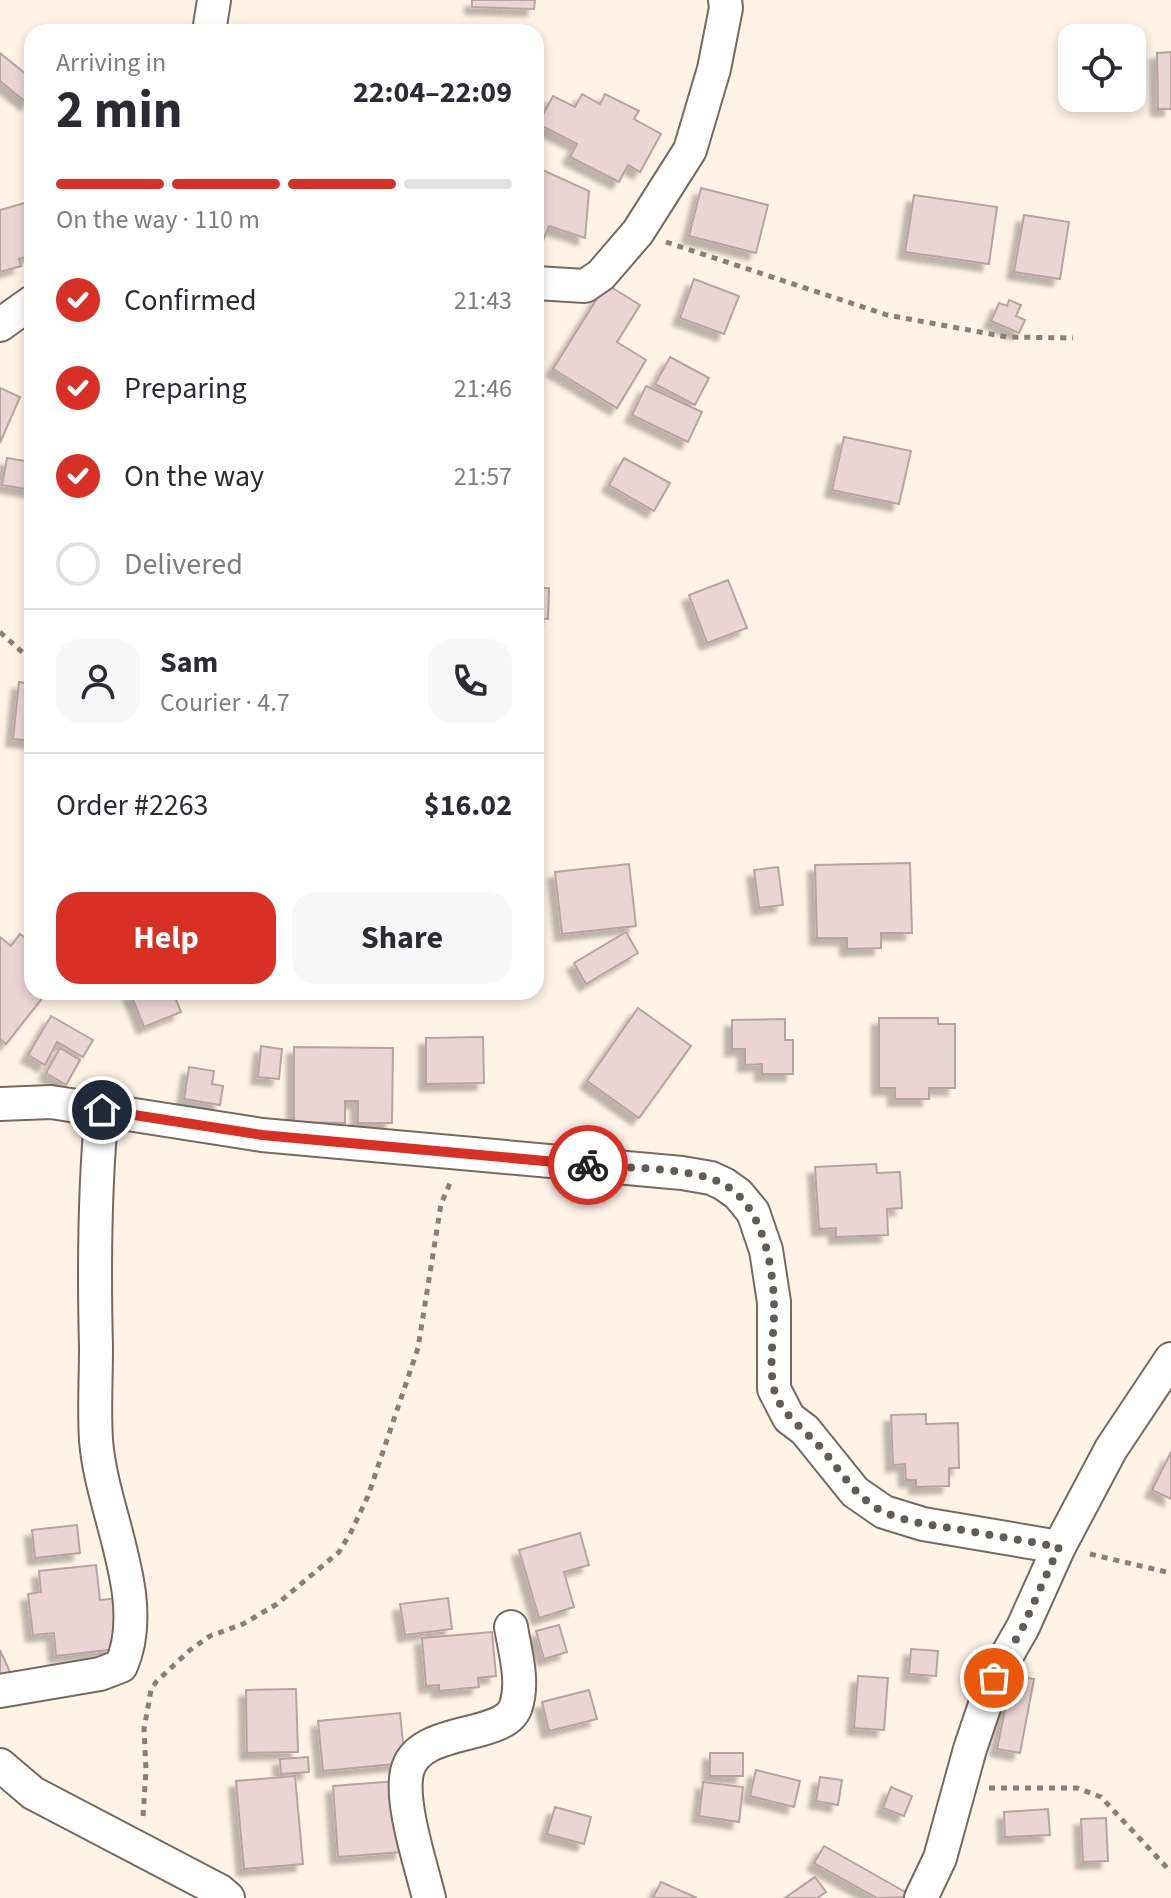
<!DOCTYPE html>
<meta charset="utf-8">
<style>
body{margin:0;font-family:"Source Sans 3",sans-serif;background:#f7f7f7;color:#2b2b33;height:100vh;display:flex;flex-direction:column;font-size:30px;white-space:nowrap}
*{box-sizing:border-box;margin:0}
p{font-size:26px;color:#7c7c81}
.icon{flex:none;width:44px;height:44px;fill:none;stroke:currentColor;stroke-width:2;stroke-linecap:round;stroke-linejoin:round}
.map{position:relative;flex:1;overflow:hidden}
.details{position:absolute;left:24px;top:24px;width:520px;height:976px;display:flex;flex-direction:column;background:#fff;border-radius:24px;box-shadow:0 4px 12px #0003}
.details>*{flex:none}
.buttons{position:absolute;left:1058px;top:24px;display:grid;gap:16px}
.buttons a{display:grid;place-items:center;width:88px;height:88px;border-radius:16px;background:#fff;box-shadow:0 4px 12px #0003;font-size:40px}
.pin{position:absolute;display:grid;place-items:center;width:68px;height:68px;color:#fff;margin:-34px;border:4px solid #fff;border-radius:50%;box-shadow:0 2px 8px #0007}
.courier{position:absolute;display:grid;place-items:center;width:80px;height:80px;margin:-40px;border:6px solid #d93025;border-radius:50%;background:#fff;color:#222;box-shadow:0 2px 10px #0007}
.summary em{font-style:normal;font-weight:700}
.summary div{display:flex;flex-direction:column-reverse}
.summary{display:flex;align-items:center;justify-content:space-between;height:136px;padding:0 32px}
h1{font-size:52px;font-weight:700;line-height:60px}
.bar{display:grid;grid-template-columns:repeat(4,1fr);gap:12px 8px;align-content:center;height:96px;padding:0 32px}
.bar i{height:10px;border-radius:6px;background:#e1e1e2}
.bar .current{background:#d93025}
.bar p{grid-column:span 4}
.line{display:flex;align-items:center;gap:20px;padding:0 32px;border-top:2px solid #e1e1e2}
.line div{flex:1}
.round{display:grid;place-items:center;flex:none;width:84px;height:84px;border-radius:24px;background:#f7f7f7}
ol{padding:0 32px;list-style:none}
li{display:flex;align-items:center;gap:24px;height:88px}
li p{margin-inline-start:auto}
li .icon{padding:8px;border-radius:50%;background:#d93025;color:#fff;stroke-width:4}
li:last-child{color:#7c7c81}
li i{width:44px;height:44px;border:4px solid #e1e1e2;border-radius:50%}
.primary-button{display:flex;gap:16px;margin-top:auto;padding:16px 32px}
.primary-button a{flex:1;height:92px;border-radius:24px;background:#d93025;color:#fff;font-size:32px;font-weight:700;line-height:92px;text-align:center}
.primary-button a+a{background:#f7f7f7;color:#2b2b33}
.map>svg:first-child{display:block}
</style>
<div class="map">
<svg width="1171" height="1898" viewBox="0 0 1171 1898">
<defs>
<filter id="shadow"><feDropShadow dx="-7" dy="7" stdDeviation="2" flood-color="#0004"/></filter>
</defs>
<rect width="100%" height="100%" fill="#fff3e7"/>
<g fill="#ebd5d4" stroke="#b8a3a2" stroke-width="2" filter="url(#shadow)">
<path d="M472 0H535L534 9 472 7Z"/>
<path d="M1171 52V109H1158L1157 53Z"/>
<path d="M0 53 32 79V97L27 103 0 81Z"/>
<path d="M582 94 600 104 605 94 639 111 634 119 661 134 640 172 628 165 619 182 570 157 577 144 538 124 553 96 575 107Z"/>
<path d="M536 167 589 191 585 238 549 226 543 241 536 238Z"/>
<path d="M701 188 768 205 756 253 689 236Z"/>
<path d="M914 195 997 207 989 264 905 252Z"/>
<path d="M28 202 32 216V255L19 259 21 266 0 272V210Z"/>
<path d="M1024 215 1069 222 1060 279 1014 272Z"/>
<path d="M694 279 739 296 724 334 680 318Z"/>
<path d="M606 284 640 305 617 342 646 360 617 408 553 369Z"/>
<path d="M1009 300 1021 305 1016 316 1025 320 1019 333 991 321 999 303 1007 306Z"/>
<path d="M670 357 709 378 695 405 655 384Z"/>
<path d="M646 386 702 412 688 442 632 415Z"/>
<path d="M0 388 20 397 0 443Z"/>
<path d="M844 437 911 451 899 504 832 490Z"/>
<path d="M7 458 32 462V490L2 485Z"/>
<path d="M624 458 670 483 654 511 609 485Z"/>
<path d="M728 580 747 628 707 643 689 595Z"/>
<path d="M536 588H549L548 619 536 618Z"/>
<path d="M19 682 32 684V741L13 739Z"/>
<path d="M910 863 912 933H881V948L847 949V938H817L815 865Z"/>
<path d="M629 864 636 926 562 934 555 872Z"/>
<path d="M778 867 783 905 759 908 754 870Z"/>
<path d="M626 932 638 953 586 984 574 963Z"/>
<path d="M20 934 32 943V992H47L6 1044 0 1039V937L11 946Z"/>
<path d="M130 992H173L181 1012 144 1027Z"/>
<path d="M638 1008 691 1046 639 1118 587 1081Z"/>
<path d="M51 1016 93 1040 83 1057 57 1042 45 1065 28 1055Z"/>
<path d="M879 1018H938V1024H955V1088H929V1099H895V1088H879Z"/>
<path d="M785 1019V1040H793V1074H762V1064L745 1065V1049H732V1020Z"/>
<path d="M483 1037 484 1083 426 1084V1038Z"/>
<path d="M261 1046 282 1049 279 1079 258 1077Z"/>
<path d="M294 1047 393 1048 392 1123H358V1101H345V1123L294 1122Z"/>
<path d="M60 1048 80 1060 66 1085 46 1073Z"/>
<path d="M189 1067 214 1071 212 1084 223 1086 220 1105 184 1099Z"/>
<path d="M876 1164 877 1173 900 1172 902 1208 887 1209 888 1235 836 1237V1228L819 1229 815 1167Z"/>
<path d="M926 1414V1424L958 1423 959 1468H949V1486L916 1487V1480H906L905 1464 893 1465 891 1415Z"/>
<path d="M1171 1452V1499L1152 1490Z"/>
<path d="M77 1525 80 1553 35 1558 32 1530Z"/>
<path d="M580 1533 589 1565 564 1572 574 1607 539 1618 519 1550Z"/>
<path d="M96 1565 100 1600 120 1598 125 1648 56 1656 54 1633 33 1635 28 1594 41 1592 39 1571Z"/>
<path d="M448 1598 452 1629 405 1635 400 1604Z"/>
<path d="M559 1625 567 1652 544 1659 536 1631Z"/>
<path d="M492 1632 496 1676 478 1678 479 1687 439 1691V1685L426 1686 422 1638Z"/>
<path d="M911 1649 938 1651 936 1676 909 1674Z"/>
<path d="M0 1650 11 1674 0 1679Z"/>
<path d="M1012 1675 1034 1679 1020 1753 997 1749Z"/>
<path d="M858 1676 888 1678 884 1730 854 1728Z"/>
<path d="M296 1689 298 1752 247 1753 246 1690Z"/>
<path d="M589 1690 597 1719 549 1731 542 1702Z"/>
<path d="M400 1713 405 1763 323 1771 318 1721Z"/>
<rect x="710" y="1753" width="33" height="23"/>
<path d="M308 1757 309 1772 281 1774 280 1759Z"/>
<path d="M756 1770 800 1781 794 1807 750 1796Z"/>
<path d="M295 1776 303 1864 244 1869 236 1781Z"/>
<path d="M820 1777 842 1780 838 1805 816 1801Z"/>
<path d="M397 1781 402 1852 338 1857 333 1786Z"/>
<path d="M703 1782 743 1787 739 1822 699 1816Z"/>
<path d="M891 1787 912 1796 904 1816 883 1808Z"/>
<path d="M555 1807 591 1817 584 1844 547 1834Z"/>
<path d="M1048 1809 1050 1835 1005 1837 1004 1812Z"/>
<path d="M1106 1818 1108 1861 1083 1862 1081 1819Z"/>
<path d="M824 1846 914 1897 877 1898 814 1863Z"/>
<path d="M815 1877 826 1892 817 1898H785Z"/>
<path d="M661 1882 697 1898H653Z"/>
</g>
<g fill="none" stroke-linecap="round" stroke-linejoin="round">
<g stroke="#76695d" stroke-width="36">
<g id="minor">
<path d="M209 32 214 0"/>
<path d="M536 283 585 286 601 275 638 232 690 150 714 69 726 8 725 0"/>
<path d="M0 325 32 302"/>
<path d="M0 1104 51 1102 262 1135 682 1173 711 1178 724 1184 738 1194 753 1212 766 1250 774 1302V1389L789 1418 805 1430 855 1492 884 1512 923 1524 1059 1547"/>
<path d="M0 1691 100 1674 121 1666C151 1599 101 1511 96 1440 94 1410 96 1379 96 1348 94 1268 94 1190 102 1110"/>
<path d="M0 1765 33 1793 220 1891 228 1898"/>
<path d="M429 1898C421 1865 400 1803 407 1772 417 1725 506 1741 516 1706 524 1681 515 1652 511 1627"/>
<path d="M921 1898 940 1858 970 1749 994 1678 1023 1627 1059 1547 1111 1449 1171 1359"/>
</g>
</g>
<g stroke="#887f77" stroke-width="5" stroke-dasharray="6 6" stroke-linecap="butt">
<path d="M666 242 887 315 1007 337 1073 338"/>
<path d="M0 632 32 661"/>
<path d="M1090 1554 1171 1573"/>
<path d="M989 1788H1077L1101 1797 1171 1872"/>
<path d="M143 1816 146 1770 144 1729 151 1690 156 1682 190 1650 210 1636 243 1624 277 1604 339 1552 351 1532 368 1496 418 1348 441 1204 451 1181"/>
</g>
<use href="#minor" stroke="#fff" stroke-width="32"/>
</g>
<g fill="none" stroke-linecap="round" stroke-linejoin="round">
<path stroke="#635c55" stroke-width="8" stroke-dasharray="0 14.4" d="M588 1165C624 1168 695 1167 725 1185 762 1206 773 1264 774 1304 775 1331 768 1362 774 1389 779 1414 810 1433 826 1454 844 1476 859 1501 886 1513 910 1523 937 1526 963 1530 995 1536 1027 1541 1059 1547L1023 1627 994 1678"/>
<path stroke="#d93025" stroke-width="10" d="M102 1110 262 1135 588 1165"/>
</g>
</svg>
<div class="buttons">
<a><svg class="icon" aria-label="locate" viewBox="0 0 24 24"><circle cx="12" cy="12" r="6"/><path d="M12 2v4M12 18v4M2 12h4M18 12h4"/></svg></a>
</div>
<div class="pin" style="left:994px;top:1678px;background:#ea580c"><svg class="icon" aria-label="bag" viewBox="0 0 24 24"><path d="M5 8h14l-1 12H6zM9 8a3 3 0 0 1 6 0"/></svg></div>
<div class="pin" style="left:102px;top:1110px;background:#1f2937"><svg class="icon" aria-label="home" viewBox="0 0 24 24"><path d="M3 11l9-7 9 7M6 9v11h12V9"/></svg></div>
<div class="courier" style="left:588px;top:1165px"><svg class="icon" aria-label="bike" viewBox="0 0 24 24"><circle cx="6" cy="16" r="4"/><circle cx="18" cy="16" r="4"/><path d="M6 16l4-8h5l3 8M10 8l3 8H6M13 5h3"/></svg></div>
<section class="details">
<div class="summary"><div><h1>2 min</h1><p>Arriving in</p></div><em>22:04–22:09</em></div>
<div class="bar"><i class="current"></i><i class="current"></i><i class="current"></i><i></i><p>On the way · 110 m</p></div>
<ol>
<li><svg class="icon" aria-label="check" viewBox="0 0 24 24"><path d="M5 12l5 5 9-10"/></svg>Confirmed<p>21:43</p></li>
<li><svg class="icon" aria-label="check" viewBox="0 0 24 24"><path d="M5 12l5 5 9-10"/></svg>Preparing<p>21:46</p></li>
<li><svg class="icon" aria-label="check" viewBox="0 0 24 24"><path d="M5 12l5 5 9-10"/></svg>On the way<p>21:57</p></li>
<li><i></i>Delivered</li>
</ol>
<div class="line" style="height:144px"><a class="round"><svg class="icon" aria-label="person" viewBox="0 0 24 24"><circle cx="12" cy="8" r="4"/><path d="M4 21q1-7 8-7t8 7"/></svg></a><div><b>Sam</b><p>Courier · 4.7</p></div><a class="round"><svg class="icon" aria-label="phone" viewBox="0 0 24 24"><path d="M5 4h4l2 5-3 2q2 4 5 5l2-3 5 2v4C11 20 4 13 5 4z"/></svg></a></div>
<div class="line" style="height:104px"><div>Order #2263</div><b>$16.02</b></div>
<div class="primary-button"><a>Help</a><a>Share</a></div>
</section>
</div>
